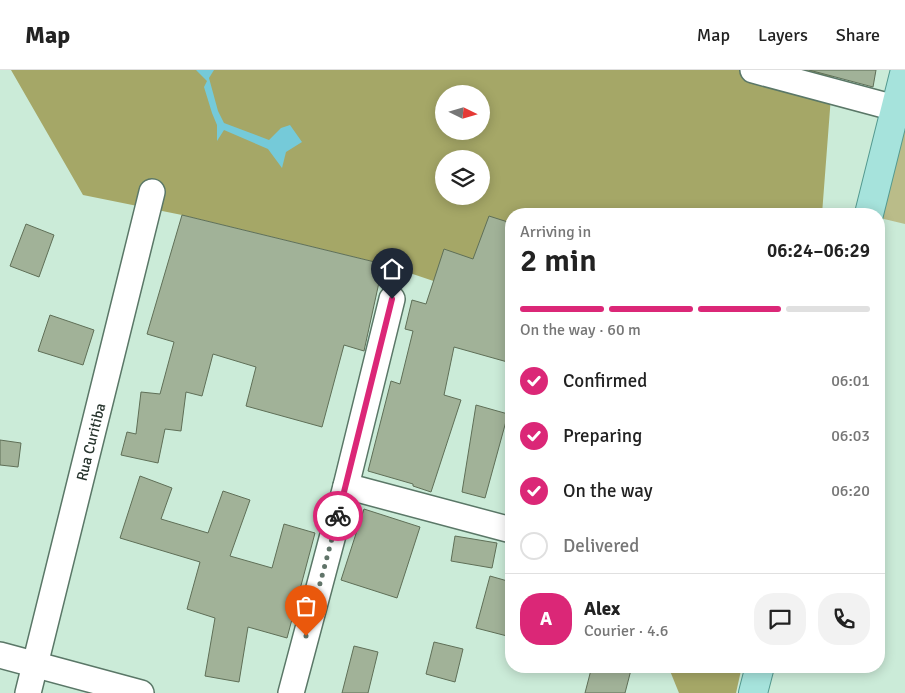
<!DOCTYPE html>
<meta charset="utf-8">
<style>
body{margin:0;font-family:Signika,sans-serif;background:#f2f2f2;color:#222;height:100vh;display:flex;flex-direction:column;font-size:19px;white-space:nowrap}
*{box-sizing:border-box;margin:0}
p{font-size:16px;color:#767676}
.icon{flex:none;width:28px;height:28px;fill:none;stroke:currentColor;stroke-width:2;stroke-linecap:round;stroke-linejoin:round}
.map{position:relative;flex:1;overflow:hidden}
.side{position:absolute;left:505px;top:138px;width:380px;height:465px;display:flex;flex-direction:column;background:#fff;border-radius:20px;box-shadow:0 2px 12px #0003}
.side>*{flex:none}
.needle{width:32px;rotate:95deg}
.fabs{position:absolute;left:435px;top:15px;display:grid;gap:10px}
.fabs a{display:grid;place-items:center;width:55px;height:55px;border-radius:50%;background:#fff;box-shadow:0 2px 12px #0003;font-size:25px}
.pin{position:absolute;display:grid;place-items:center;width:42px;height:42px;color:#fff;margin:-51px -21px;border-radius:50% 50% 50% 0;rotate:-45deg;box-shadow:0 0 5px #0007}
.pin .icon{rotate:45deg}
.courier{position:absolute;display:grid;place-items:center;width:50px;height:50px;margin:-25px;border:4px solid #db2777;border-radius:50%;background:#fff;color:#222;box-shadow:0 1px 6px #0007}
.overview em{font-style:normal;font-weight:600}
.overview div{display:flex;flex-direction:column-reverse}
.overview{display:flex;align-items:center;justify-content:space-between;height:85px;padding:0 15px}
h1{font-size:32px;font-weight:600;line-height:38px}
.bar{display:grid;grid-template-columns:repeat(4,1fr);gap:8px 5px;align-content:center;height:60px;padding:0 15px}
.bar i{height:6px;border-radius:4px;background:#e0e0e0}
.bar .on{background:#db2777}
.bar p{grid-column:span 4}
.line{display:flex;align-items:center;gap:12px;padding:0 15px;border-top:1px solid #e0e0e0}
.line div{flex:1}
.round{display:grid;place-items:center;flex:none;width:52px;height:52px;border-radius:20px;background:#f2f2f2}
ol{padding:0 15px;list-style:none}
li{display:flex;align-items:center;gap:15px;height:55px}
li p{margin-inline-start:auto}
li .icon{padding:5px;border-radius:50%;background:#db2777;color:#fff;stroke-width:4}
li:last-child{color:#767676}
li i{width:28px;height:28px;border:2px solid #e0e0e0;border-radius:50%}
header{display:flex;align-items:center;gap:30px;box-sizing:border-box;height:70px;padding:0 25px;background:#fff;border-bottom:1px solid #e0e0e0}
header strong{font-size:24px}
nav{display:flex;gap:28px;margin-inline-start:auto;font-size:18px}
.map>svg:first-child{display:block}
</style>
<header>
<strong>Map</strong>
<nav><a>Map</a><a>Layers</a><a>Share</a></nav>
</header>
<div class="map">
<svg width="905" height="623" viewBox="0 0 905 623">
<rect width="100%" height="100%" fill="#cbebd8"/>
<path fill="#babc89" d="M905 53V154L880 148Z"/>
<g fill="#a5a767" fill-rule="evenodd">
<path d="M11 0H833L822 144H511V237L383 194 182 145 83 125ZM444 24H481V61H444ZM444 89H481V126H444Z"/>
<path d="M668 596H742L736 623H679Z"/>
</g>
<path fill="#75cad9" d="M196 0H214L209 8 218 41 224 53 269 70 281 58 290 55 302 72 286 82 282 98 268 79 224 60 217 71V55L212 43 204 17 207 11Z"/>
<g fill="#a1b298" stroke="#5f6f57">
<path d="M809 0H876L873 17Z"/>
<path d="M182 145 383 194 364 281 344 275 322 357 246 336 256 297 213 284 202 326 186 322 181 361 165 359 158 393 121 385 127 362 136 364 141 322 160 324 174 272 147 264Z"/>
<path d="M489 146 511 153V293L454 277 444 325 461 330 431 422 413 416V414L368 401 391 311 400 314 413 261 405 259 412 230 426 234 444 179 473 189Z"/>
<path d="M26 154 54 165 39 207 10 196Z"/>
<path d="M50 245 94 260 83 295 38 281Z"/>
<path d="M476 335 508 344 485 428 462 422Z"/>
<path d="M0 370 21 373 18 397 0 395Z"/>
<path d="M140 406 172 418 161 449 208 463 223 421 250 430 230 486 272 498 284 454 315 463 287 568 248 557 239 612 205 606 215 548 187 539 200 492 120 468Z"/>
<path d="M364 439 420 457 397 528 341 510Z"/>
<path d="M455 466 497 473 492 498 451 491Z"/>
<path d="M490 506 511 512V567L476 558Z"/>
<path d="M434 572 463 579 455 612 426 604Z"/>
<path d="M354 576 378 582 368 623H342Z"/>
<path d="M592 596H632L625 623H585Z"/>
</g>
<g fill="none" stroke-linecap="round" stroke-linejoin="round">
<g stroke="#5a7767" stroke-width="28">
<g id="minor">
<path d="M753 0 895 38"/>
<path d="M346 416 511 460"/>
<path d="M0 585 141 623"/>
<path d="M28 623 152 122"/>
<path d="M291 623 346 416 392 229"/>
</g>
</g>
<g stroke="#53998f" stroke-width="30">
<g id="primary">
<path d="M869 144 905 0"/>
<path d="M753 623 760 596"/>
</g>
</g>
<use href="#minor" stroke="#fff" stroke-width="25"/>
<use href="#primary" stroke="#a6e3dc" stroke-width="28"/>
</g>
<g fill="none" stroke-linecap="round" stroke-linejoin="round">
<path stroke="#607469" stroke-width="5" stroke-dasharray="0 9" d="M306 566 338 446"/>
<path stroke="#db2777" stroke-width="6" d="M338 446 392 229"/>
</g>
<g text-anchor="middle" stroke-width="4" stroke-linejoin="round" paint-order="stroke">
<g font-size="15" fill="#27342d" stroke="#fff">
<text transform="translate(91 372) rotate(-76)" y="5">Rua Curitiba</text>
</g>
</g>
</svg>
<div class="fabs">
<a><svg class="needle" viewBox="-14 -14 28 28"><path d="M0-13l5 13h-10z" fill="#e53935"/><path d="M0 13l5-13h-10z" fill="#767676"/></svg></a>
<a><svg class="icon" aria-label="layers" viewBox="0 0 24 24"><path d="M12 4l9 5-9 5-9-5zM3 14l9 5 9-5"/></svg></a>
</div>
<div class="pin" style="left:306px;top:566px;background:#ea580c"><svg class="icon" aria-label="bag" viewBox="0 0 24 24"><path d="M5 8h14l-1 12H6zM9 8a3 3 0 0 1 6 0"/></svg></div>
<div class="pin" style="left:392px;top:229px;background:#1f2937"><svg class="icon" aria-label="home" viewBox="0 0 24 24"><path d="M3 11l9-7 9 7M6 9v11h12V9"/></svg></div>
<div class="courier" style="left:338px;top:446px"><svg class="icon" aria-label="bike" viewBox="0 0 24 24"><circle cx="6" cy="16" r="4"/><circle cx="18" cy="16" r="4"/><path d="M6 16l4-8h5l3 8M10 8l3 8H6M13 5h3"/></svg></div>
<section class="side">
<div class="overview"><div><h1>2 min</h1><p>Arriving in</p></div><em>06:24–06:29</em></div>
<div class="bar"><i class="on"></i><i class="on"></i><i class="on"></i><i></i><p>On the way · 60 m</p></div>
<ol>
<li><svg class="icon" aria-label="check" viewBox="0 0 24 24"><path d="M5 12l5 5 9-10"/></svg>Confirmed<p>06:01</p></li>
<li><svg class="icon" aria-label="check" viewBox="0 0 24 24"><path d="M5 12l5 5 9-10"/></svg>Preparing<p>06:03</p></li>
<li><svg class="icon" aria-label="check" viewBox="0 0 24 24"><path d="M5 12l5 5 9-10"/></svg>On the way<p>06:20</p></li>
<li><i></i>Delivered</li>
</ol>
<div class="line" style="height:90px"><b class="round" style="background:#db2777;color:#fff">A</b><div><b>Alex</b><p>Courier · 4.6</p></div><a class="round"><svg class="icon" aria-label="chat" viewBox="0 0 24 24"><path d="M4 5h16v11H9l-5 4z"/></svg></a><a class="round"><svg class="icon" aria-label="phone" viewBox="0 0 24 24"><path d="M5 4h4l2 5-3 2q2 4 5 5l2-3 5 2v4C11 20 4 13 5 4z"/></svg></a></div>
</section>
</div>
